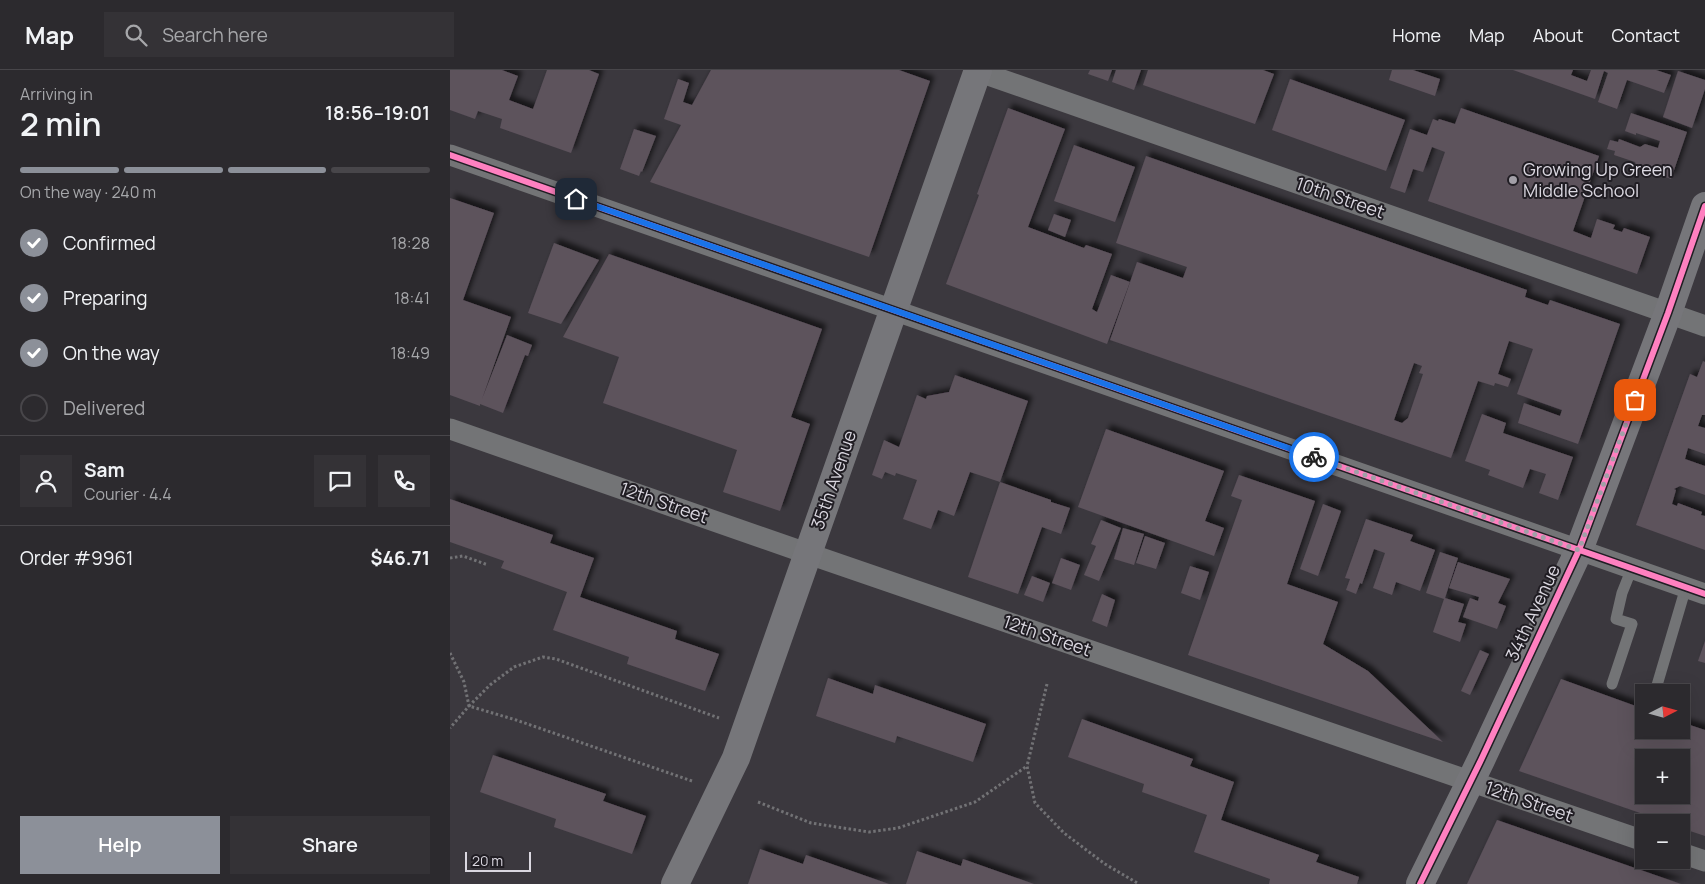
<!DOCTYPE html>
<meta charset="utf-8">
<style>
body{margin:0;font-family:Manrope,sans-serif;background:#343236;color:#f1f3f6;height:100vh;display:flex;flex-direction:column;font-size:19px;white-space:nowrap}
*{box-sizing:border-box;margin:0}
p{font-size:16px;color:#a6a7aa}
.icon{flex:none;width:28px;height:28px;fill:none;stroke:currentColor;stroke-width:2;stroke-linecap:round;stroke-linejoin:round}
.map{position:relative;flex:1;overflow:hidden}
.sheet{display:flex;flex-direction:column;background:#2c2a2e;width:450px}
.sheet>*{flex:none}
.needle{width:32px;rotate:84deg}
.tools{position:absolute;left:1185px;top:614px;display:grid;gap:10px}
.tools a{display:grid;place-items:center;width:55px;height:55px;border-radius:0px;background:#2c2a2e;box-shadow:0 5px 20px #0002,0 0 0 1px #48464a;font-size:25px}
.scale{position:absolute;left:15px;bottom:12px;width:66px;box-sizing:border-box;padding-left:5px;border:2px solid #dad7e0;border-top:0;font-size:14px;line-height:18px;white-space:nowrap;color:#dad7e0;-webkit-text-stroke:4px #201d23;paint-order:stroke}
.pin{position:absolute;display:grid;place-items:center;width:42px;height:42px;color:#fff;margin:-21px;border-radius:10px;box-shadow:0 2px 8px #0006}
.courier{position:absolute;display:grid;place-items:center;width:50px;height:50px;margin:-25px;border:4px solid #1a73e8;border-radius:50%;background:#fff;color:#222;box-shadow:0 1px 6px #0007}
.overview em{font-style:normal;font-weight:600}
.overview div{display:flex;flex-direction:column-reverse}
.overview{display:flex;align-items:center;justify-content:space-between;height:85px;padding:0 20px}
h1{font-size:32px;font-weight:600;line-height:38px}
.bar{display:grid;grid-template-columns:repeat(4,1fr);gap:8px 5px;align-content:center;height:60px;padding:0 20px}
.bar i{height:6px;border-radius:4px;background:#48464a}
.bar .selected{background:#8c9099}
.bar p{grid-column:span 4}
.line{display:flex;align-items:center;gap:12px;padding:0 20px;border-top:1px solid #48464a}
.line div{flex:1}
.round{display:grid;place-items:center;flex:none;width:52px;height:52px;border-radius:0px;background:#343236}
ol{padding:0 20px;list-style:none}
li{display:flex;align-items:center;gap:15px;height:55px}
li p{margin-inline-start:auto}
li .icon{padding:5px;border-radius:50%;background:#8c9099;color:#fff;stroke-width:4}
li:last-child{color:#a6a7aa}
li i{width:28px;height:28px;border:2px solid #48464a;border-radius:50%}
.primary-button{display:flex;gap:10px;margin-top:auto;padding:10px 20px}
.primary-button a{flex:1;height:58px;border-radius:0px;background:#8c9099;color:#fff;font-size:20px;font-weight:600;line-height:58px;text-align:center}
.primary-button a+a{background:#343236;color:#f1f3f6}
header{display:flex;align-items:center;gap:30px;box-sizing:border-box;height:70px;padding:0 25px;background:#2c2a2e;border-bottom:1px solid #48464a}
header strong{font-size:24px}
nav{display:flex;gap:28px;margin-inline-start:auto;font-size:18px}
.search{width:350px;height:45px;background:#343236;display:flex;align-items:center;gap:12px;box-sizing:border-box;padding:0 18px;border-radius:0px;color:#a6a7aa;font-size:19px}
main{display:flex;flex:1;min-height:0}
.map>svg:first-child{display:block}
</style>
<header>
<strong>Map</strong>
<div class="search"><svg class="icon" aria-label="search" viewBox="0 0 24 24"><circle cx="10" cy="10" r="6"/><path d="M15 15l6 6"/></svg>Search here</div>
<nav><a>Home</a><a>Map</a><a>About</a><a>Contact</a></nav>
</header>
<main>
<section class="sheet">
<div class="overview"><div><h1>2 min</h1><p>Arriving in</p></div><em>18:56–19:01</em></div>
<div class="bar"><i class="selected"></i><i class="selected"></i><i class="selected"></i><i></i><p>On the way · 240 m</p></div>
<ol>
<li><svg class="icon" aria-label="check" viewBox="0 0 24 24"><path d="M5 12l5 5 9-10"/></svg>Confirmed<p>18:28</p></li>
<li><svg class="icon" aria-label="check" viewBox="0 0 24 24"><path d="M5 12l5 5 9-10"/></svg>Preparing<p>18:41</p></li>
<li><svg class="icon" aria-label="check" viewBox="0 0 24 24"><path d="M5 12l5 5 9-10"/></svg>On the way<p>18:49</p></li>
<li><i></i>Delivered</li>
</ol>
<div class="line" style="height:90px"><a class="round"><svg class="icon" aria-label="person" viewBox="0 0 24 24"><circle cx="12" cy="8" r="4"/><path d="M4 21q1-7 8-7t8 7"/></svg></a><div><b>Sam</b><p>Courier · 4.4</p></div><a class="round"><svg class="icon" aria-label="chat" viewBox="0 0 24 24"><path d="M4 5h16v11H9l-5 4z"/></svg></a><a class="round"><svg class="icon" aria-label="phone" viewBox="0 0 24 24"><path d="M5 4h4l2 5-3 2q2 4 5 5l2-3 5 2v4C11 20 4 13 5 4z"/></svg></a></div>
<div class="line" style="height:65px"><div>Order #9961</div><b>$46.71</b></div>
<div class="primary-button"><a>Help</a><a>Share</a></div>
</section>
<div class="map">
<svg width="1255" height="814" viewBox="0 0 1255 814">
<defs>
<filter id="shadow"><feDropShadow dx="4.5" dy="-4.5" stdDeviation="2.5" flood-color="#0009"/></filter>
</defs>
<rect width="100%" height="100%" fill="#3b383e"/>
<g fill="#5d525c" fill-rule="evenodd" filter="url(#shadow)">
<path d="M0 0H52L68 6 59 30 83 39 97 0H139L149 4 121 83 50 58 52 49 28 41 25 49 0 40Z"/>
<path d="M261 0H449L480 11 419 187 200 112 231 55 214 49 228 9 239 13 233 32 242 35Z"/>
<path d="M640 0H662L658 11 638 4Z"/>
<path d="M666 0H691L684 20 662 12Z"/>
<path d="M698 0H813L824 4 805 54 693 15Z"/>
<path d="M942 0H963L990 9 985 26 939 10Z"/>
<path d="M1063 0H1123L1121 5 1137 11 1141 0H1206L1221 5 1214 23 1177 10 1167 39 1148 32 1158 3 1154 1 1145 29Z"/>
<path d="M1228 1 1255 10V19L1242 58 1213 47Z"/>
<path d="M840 9 955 50 936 101 822 60Z"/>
<path d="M558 38 615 59 578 157 634 178 636 175 662 184 642 239 647 242 661 205 680 212 657 274 496 214 529 125 527 124Z"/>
<path d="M1011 38 1149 86 1123 161 1141 168 1147 149 1165 155 1163 159 1172 162 1174 158 1200 167 1187 204 978 131 995 82 982 77 973 102 963 99 955 123 940 118 960 59 977 65 983 49 988 51 989 49 1005 54Z"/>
<path d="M1181 43 1237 62 1221 109 1187 97 1185 92 1164 85 1165 81 1157 79 1160 70 1168 72 1169 69 1190 77 1195 74 1208 78 1210 71 1186 63V65L1175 61Z"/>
<path d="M184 59 206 66 192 102 191 101 189 106 170 99Z"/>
<path d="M624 75 685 97 665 152 604 131Z"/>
<path d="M696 86 1077 220 1075 227 1098 235 1100 230 1170 254 1128 374 1068 353 1074 333 1110 346 1112 340 1067 324 1083 279 1059 271 1048 304 1061 309 1058 317 1045 313 1044 316 1028 311 1001 388 660 270 687 192 733 208 737 197 666 173ZM964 293 972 296 969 303 973 304 958 348 952 353 944 350Z"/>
<path d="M0 128 44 143 13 230 61 247 32 329 57 265 82 275 78 286 75 285 53 343 30 334V336L0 325Z"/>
<path d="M604 144 621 150 615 167 598 160Z"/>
<path d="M104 173 149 190 111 254 78 243Z"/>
<path d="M159 184 372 259 341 347 360 354 330 441 273 422 287 380 153 333 169 287 113 267Z"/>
<path d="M1253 291 1255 292V345H1252L1248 356 1255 358V384L1238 378 1235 389 1255 396V425L1230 416 1224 419 1226 420 1222 434 1227 436 1228 433 1252 442 1251 445 1255 446V480L1186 455 1240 304 1247 307Z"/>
<path d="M505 305 578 331 550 412 520 402 504 446 488 440 481 459 453 449 467 410 446 403 445 406 435 402 432 409 422 405 434 370 449 377 467 325 476 329 477 326 499 322Z"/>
<path d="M1032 344 1056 353 1053 363 1123 387 1108 430 1089 423 1096 404 1080 399 1073 418 1038 405 1040 400 1015 391Z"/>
<path d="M656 359 774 401 755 451 774 458 764 486 628 437Z"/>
<path d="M789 405 865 431 837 514 888 532 873 574 918 601 993 672 738 585 792 430 781 426Z"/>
<path d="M550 412 601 430V432L620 438 611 464 592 457 568 524 518 507Z"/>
<path d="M0 429 103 465 100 473 144 488 130 527 227 561 225 569 269 584 255 621 177 594 179 587 103 560 117 522 51 498 54 491 0 472Z"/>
<path d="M873 434 891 441 868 506 850 499Z"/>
<path d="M916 449 963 465 960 471 985 480 970 521 946 512 942 525 923 518 935 483 924 479 912 514 910 513 906 524 896 520 900 509 895 508Z"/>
<path d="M651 450 671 458 649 511 634 505 646 476 641 474Z"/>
<path d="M673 458 694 464 684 495 664 489Z"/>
<path d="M695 466 715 473 706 499 686 493Z"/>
<path d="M990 482 1008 488 995 528 1014 534 1008 552 1016 554 1010 572 983 562 994 529 976 523Z"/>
<path d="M611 488 630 495 621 520 602 513Z"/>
<path d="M1008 492 1060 509 1048 533 1056 536 1047 559 1013 547 1020 528 1028 531 1029 527 999 518Z"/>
<path d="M740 496 759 502 750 530 731 523Z"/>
<path d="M582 506 600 513 593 532 574 525Z"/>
<path d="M652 524 665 530 657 557 642 551Z"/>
<path d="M1255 571V593L1248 591Z"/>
<path d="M1030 580 1039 584 1020 625 1011 621Z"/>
<path d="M378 608 423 624 425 615 536 654 523 692 447 666 445 673 366 646Z"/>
<path d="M1111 609 1194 639V660H1231V652L1255 660V766L1231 758V752H1216L1069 701ZM1194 688H1231V725H1194Z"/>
<path d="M632 649 743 689 740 696 784 712 771 750 869 785 866 792 909 807 907 814H819L820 809 744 782 757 745 692 722 694 714 618 687Z"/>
<path d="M43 685 156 724 153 731 196 746 182 784 104 757 106 749 30 722Z"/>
<path d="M1047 750 1231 814H1017Z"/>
<path d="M310 779 353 794 356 785 439 814H298Z"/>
<path d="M467 781 511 796 513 789 584 814H456Z"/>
</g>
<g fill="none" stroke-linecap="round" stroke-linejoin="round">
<g stroke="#727275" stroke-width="3" stroke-dasharray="2.5 2.5" stroke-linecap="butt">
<path d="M0 488 13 486 38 495"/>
<path d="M0 583 14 612 19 636 0 658"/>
<path d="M597 614 577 696 585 733 614 763 655 794 689 814"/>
<path d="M242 711 66 650 19 636 40 615 64 597 93 587 106 589 269 648"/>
<path d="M308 732 361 753 419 762 448 758 525 732 577 696"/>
</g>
<g stroke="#737476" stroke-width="11">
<path d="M1162 614 1182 554 1166 549 1172 523 1182 498"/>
<path d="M1205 622 1236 517"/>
</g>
<g stroke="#737476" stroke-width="21">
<path d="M524 0 1255 256"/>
<path d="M0 85 1255 524"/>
<path d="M0 359 359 484 1194 771"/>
<path d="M1231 783 1255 791"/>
</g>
<g stroke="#76767a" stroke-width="28">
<path d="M225 814 286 688 528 0"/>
<path d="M970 814 1031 690 1129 480 1218 243 1255 136"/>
</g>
<g stroke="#201d23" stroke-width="9">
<g id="cycleway">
<path d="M0 85 1255 524"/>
<path d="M970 814 1031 690 1129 480 1218 243 1255 136"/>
</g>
</g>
<use href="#cycleway" stroke="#ff80c0" stroke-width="6"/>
</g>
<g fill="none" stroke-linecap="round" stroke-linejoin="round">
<path stroke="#a29fa7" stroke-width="5" stroke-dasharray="0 9" d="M864 387 1129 480 1185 330"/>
<path stroke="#1a73e8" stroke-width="6" d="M126 129 864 387"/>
</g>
<circle fill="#a29fa7" stroke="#201d23" stroke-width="2" cx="1063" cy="110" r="5"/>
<g text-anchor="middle" stroke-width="4" stroke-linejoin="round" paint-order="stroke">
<g font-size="18" fill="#dad7e0" stroke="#201d23" text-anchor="start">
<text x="1073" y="106">Growing Up Green<tspan x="1073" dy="21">Middle School</tspan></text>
</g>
<g font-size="18" fill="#dad7e0" stroke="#201d23">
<text transform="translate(890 128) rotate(19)" y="6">10th Street</text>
<text transform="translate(384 410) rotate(-71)" y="6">35th Avenue</text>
<text transform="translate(214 433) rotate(19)" y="6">12th Street</text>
<text transform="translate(1083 543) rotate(-65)" y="6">34th Avenue</text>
<text transform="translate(597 566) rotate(19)" y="6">12th Street</text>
<text transform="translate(1079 732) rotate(19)" y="6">12th Street</text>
</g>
</g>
</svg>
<div class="tools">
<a><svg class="needle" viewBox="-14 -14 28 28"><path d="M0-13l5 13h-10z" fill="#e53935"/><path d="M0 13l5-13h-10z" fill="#a6a7aa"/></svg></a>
<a>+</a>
<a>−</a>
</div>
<div class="scale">20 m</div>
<div class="pin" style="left:1185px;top:330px;background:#ea580c"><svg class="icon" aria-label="bag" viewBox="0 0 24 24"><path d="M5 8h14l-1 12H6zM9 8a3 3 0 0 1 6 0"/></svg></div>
<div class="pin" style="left:126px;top:129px;background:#1f2937"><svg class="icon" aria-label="home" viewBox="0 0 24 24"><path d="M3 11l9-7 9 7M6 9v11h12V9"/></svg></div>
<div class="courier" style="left:864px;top:387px"><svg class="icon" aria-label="bike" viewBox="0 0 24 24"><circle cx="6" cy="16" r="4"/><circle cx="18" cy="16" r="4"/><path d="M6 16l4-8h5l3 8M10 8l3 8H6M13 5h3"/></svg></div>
</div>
</main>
